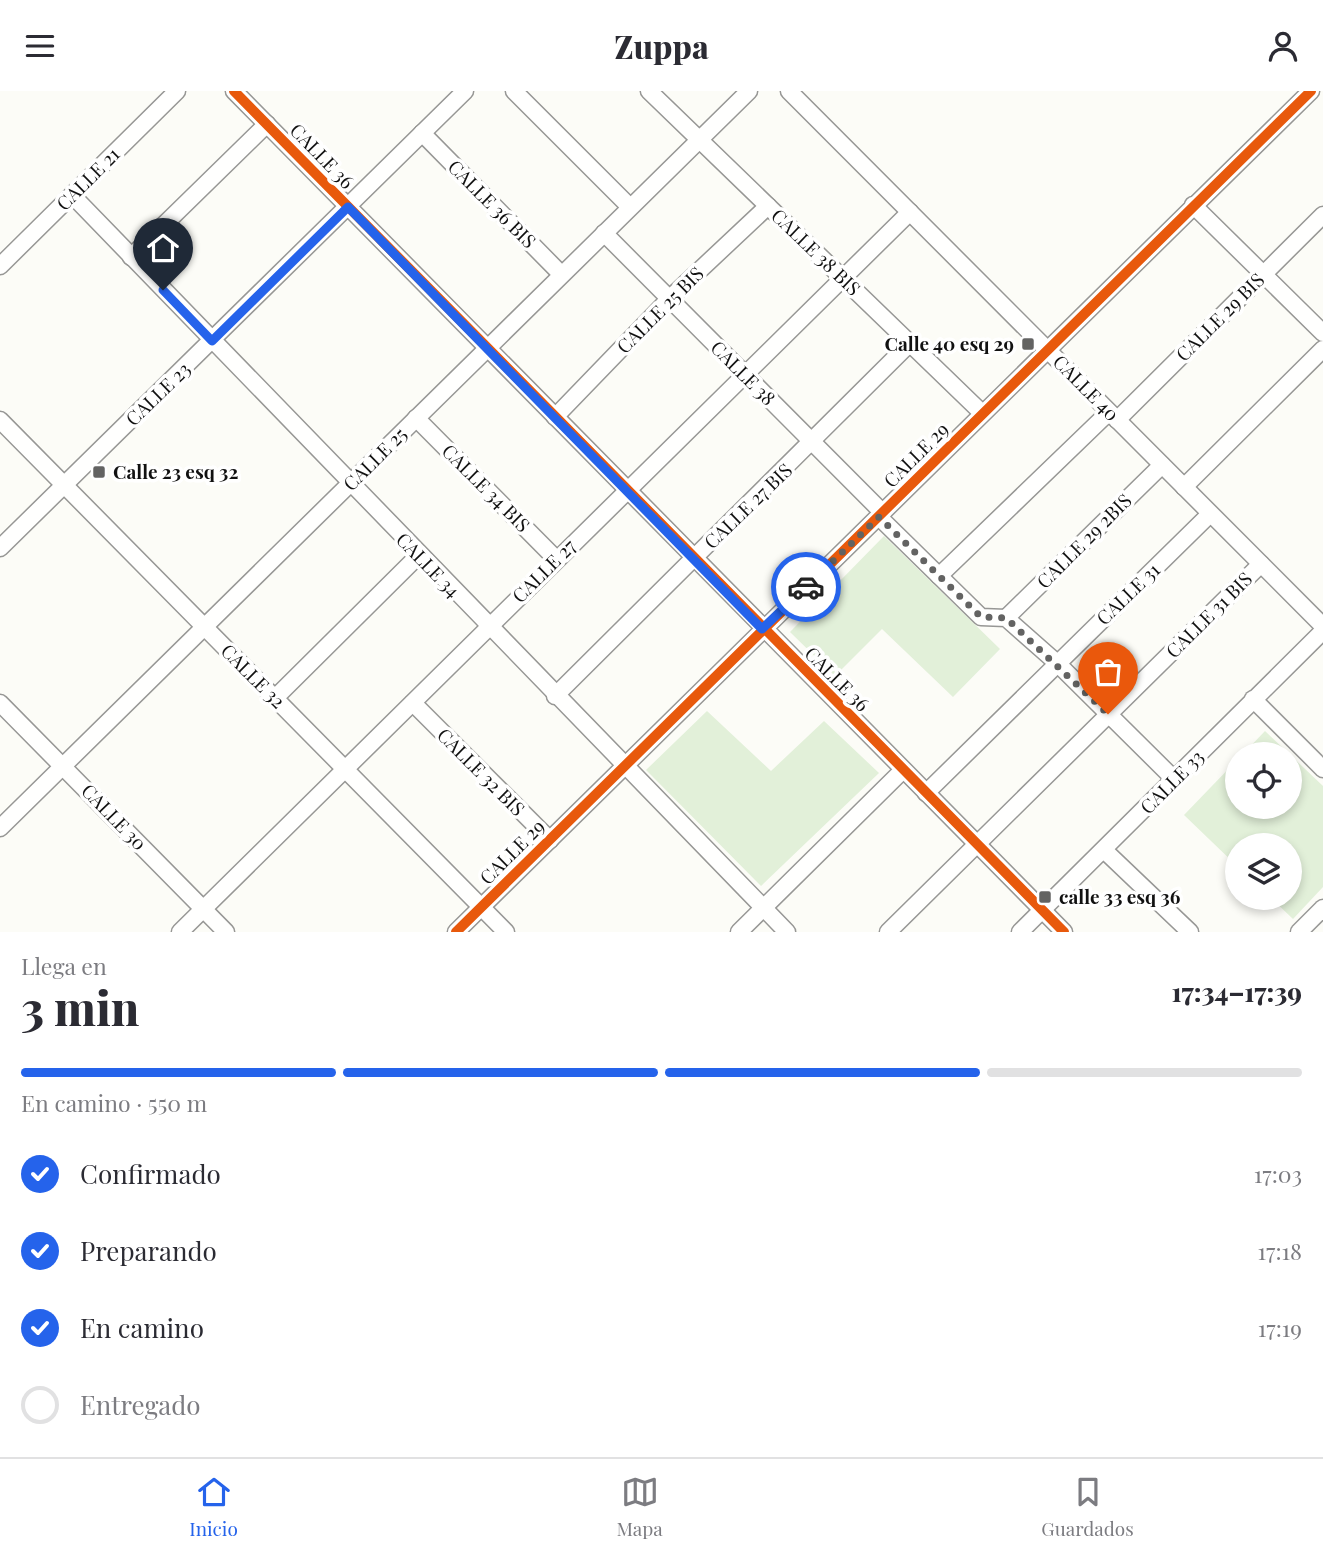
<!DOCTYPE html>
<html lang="es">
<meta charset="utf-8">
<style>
body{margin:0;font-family:"Playfair Display",serif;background:#f7f7f7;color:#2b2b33;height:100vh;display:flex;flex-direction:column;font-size:26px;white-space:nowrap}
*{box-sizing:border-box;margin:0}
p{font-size:23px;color:#7c7c81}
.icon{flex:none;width:38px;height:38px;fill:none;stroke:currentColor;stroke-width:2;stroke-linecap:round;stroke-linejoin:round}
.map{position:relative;height:841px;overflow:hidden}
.drawer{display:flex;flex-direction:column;background:#fff;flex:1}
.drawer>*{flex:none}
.tools{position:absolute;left:1225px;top:651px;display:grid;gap:14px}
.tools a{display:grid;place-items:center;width:77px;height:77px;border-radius:50%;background:#fff;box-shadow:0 4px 10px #0003;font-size:35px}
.pin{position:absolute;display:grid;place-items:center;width:60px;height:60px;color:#fff;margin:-72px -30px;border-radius:50% 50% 50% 0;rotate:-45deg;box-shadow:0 0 7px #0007}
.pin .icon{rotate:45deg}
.courier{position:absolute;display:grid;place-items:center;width:70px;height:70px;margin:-35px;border:5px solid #2563eb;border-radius:50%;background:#fff;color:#222;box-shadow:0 2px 9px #0007}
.overview em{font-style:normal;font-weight:800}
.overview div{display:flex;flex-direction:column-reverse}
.overview{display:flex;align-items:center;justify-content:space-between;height:119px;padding:0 21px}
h1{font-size:46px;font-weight:800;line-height:52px}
.bar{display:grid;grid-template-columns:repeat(4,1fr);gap:10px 7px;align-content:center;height:84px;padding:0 21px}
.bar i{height:9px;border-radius:5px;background:#e1e1e2}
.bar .on{background:#2563eb}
.bar p{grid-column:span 4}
ol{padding:0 21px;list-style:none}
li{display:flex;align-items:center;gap:21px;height:77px}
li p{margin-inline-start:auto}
li .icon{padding:7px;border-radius:50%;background:#2563eb;color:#fff;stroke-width:4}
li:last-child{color:#7c7c81}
li i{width:38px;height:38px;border:4px solid #e1e1e2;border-radius:50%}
header{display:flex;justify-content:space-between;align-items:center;height:91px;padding:0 21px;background:#fff;font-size:32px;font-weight:800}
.menu{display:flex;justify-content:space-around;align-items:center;height:98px;border-top:2px solid #e1e1e2;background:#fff;font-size:19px;color:#7c7c81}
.menu a{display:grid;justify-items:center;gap:4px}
.menu .on{color:#2563eb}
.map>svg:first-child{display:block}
</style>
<header><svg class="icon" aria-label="menu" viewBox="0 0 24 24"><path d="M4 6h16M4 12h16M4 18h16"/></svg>Zuppa<svg class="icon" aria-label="person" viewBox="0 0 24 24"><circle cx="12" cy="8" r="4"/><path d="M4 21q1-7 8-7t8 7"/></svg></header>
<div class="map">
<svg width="1323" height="841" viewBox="0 0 1323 841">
<rect width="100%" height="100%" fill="#fcfcf7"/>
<g fill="#e2f0d9">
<path d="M884 445 1000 558 953 606 882 538 835 585 790 541Z"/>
<path d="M707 620 771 680 824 630 879 682 761 795 646 679Z"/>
<path d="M1265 640 1323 695V796L1293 828 1271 807H1290V754H1237V775L1184 724 1237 669V716H1290V663H1243Z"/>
</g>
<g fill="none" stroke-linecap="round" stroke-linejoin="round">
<g stroke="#979795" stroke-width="19">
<g id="minor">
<path d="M234 0 1064 841"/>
<path d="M514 0 630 116"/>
<path d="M649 0 982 322"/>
<path d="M789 0 1323 535"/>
<path d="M422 42 561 183"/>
<path d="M72 104 787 841"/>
<path d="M1193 114 1323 242"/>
<path d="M604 142 883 422"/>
<path d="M131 166 267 33"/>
<path d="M0 175 177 0"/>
<path d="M555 326 669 208 768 115"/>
<path d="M416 327 556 468"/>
<path d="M0 329 506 841"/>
<path d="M1117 329 1323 124"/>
<path d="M1184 396 1323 258"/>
<path d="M879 426 981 526 1006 527 1057 572 1174 688"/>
<path d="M0 457 465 0"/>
<path d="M939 485 1109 321"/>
<path d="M1006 527 1162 374"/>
<path d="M555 605 910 252"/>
<path d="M275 607 419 464"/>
<path d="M1253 608 1323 678"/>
<path d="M0 612 226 841"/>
<path d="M413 612 550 749"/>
<path d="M926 702 1210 423"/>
<path d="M0 737 749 0"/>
<path d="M1104 759 1190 841"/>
<path d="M180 841 910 121"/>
<path d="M456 841 1311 0"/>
<path d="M739 841 903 679"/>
<path d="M888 841 1261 473"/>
<path d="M1020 841 1323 540"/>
<path d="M1299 841 1323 817"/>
</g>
</g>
<use href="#minor" stroke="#fffffe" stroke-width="16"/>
<g stroke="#fff" stroke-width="15">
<g id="cycleway">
<path d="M234 0 1064 841"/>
<path d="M456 841 1311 0"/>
</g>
</g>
<use href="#cycleway" stroke="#e8590c" stroke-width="10"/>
</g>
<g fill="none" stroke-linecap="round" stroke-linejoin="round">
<path stroke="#636362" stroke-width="7" stroke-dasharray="0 12.6" d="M806 496 879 426 981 526 1006 527 1108 623"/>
<path stroke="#2563eb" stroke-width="9" d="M163 199 212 250 348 116 762 538 806 496"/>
</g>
<g fill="#636362" stroke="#fff" stroke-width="2.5">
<rect x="1021" y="246" width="14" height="14" rx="3.5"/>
<rect x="92" y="374" width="14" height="14" rx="3.5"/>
<rect x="1038" y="799" width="14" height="14" rx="3.5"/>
</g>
<g text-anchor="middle" stroke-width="7" stroke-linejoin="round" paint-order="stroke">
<g font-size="19" fill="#111" stroke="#fff">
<text transform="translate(322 65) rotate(46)" y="7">CALLE 36</text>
<text transform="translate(88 88) rotate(-45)" y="7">CALLE 21</text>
<text transform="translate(492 113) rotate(45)" y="7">CALLE 36 BIS</text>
<text transform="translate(816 161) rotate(44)" y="7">CALLE 38 BIS</text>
<text transform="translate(660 219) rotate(-45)" y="7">CALLE 25 BIS</text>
<text transform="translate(1220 226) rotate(-45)" y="7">CALLE 29 BIS</text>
<text transform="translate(743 282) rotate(45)" y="7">CALLE 38</text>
<text transform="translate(1086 297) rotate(45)" y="7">CALLE 40</text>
<text transform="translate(158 303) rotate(-44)" y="7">CALLE 23</text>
<text transform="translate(916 364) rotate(-45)" y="7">CALLE 29</text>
<text transform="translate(375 368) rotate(-45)" y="7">CALLE 25</text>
<text transform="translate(486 397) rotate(45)" y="7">CALLE 34 BIS</text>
<text transform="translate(748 415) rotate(-44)" y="7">CALLE 27 BIS</text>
<text transform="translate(1084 450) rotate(-45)" y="7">CALLE 29 2BIS</text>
<text transform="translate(428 474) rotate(46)" y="7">CALLE 34</text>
<text transform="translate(544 480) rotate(-45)" y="7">CALLE 27</text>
<text transform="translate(1128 503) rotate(-44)" y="7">CALLE 31</text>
<text transform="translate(1209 524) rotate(-45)" y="7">CALLE 31 BIS</text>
<text transform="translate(253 585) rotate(45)" y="7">CALLE 32</text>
<text transform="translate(837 588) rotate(45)" y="7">CALLE 36</text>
<text transform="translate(481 681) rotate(45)" y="7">CALLE 32 BIS</text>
<text transform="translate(1172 691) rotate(-45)" y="7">CALLE 33</text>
<text transform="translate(114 726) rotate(46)" y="7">CALLE 30</text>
<text transform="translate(512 761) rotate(-45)" y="7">CALLE 29</text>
</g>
<g font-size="19" font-weight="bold" fill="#111" stroke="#fff" text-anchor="start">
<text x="1014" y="260" text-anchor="end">Calle 40 esq 29</text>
<text x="113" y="388">Calle 23 esq 32</text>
<text x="1059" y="813">calle 33 esq 36</text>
</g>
</g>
</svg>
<div class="tools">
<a><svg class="icon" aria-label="locate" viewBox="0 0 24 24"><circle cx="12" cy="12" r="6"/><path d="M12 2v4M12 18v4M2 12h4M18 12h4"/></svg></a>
<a><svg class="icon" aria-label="layers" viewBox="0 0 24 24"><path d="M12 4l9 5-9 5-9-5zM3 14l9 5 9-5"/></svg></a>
</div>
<div class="pin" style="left:1108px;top:623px;background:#ea580c"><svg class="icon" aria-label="bag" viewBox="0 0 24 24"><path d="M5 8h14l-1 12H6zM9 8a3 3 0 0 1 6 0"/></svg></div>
<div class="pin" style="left:163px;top:199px;background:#1f2937"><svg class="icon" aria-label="home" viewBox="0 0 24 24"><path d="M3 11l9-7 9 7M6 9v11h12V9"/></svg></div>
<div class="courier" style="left:806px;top:496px"><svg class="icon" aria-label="car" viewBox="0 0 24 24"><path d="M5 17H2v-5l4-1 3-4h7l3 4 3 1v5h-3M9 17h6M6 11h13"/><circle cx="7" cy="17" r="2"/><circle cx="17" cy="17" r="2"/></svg></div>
</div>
<section class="drawer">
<div class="overview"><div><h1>3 min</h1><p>Llega en</p></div><em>17:34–17:39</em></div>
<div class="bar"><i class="on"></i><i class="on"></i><i class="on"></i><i></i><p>En camino · 550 m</p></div>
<ol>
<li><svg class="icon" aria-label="check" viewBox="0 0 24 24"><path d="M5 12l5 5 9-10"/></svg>Confirmado<p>17:03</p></li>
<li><svg class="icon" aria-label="check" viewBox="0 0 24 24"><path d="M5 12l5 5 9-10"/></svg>Preparando<p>17:18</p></li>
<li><svg class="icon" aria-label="check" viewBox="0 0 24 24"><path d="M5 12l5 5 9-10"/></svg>En camino<p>17:19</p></li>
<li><i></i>Entregado</li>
</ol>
</section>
<nav class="menu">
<a class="on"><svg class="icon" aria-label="home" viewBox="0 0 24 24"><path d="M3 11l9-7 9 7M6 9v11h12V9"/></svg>Inicio</a>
<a><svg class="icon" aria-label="map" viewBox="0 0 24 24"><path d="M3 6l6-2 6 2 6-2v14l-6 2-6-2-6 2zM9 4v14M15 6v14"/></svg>Mapa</a>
<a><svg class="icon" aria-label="saved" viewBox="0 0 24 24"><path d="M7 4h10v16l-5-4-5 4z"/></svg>Guardados</a>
</nav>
